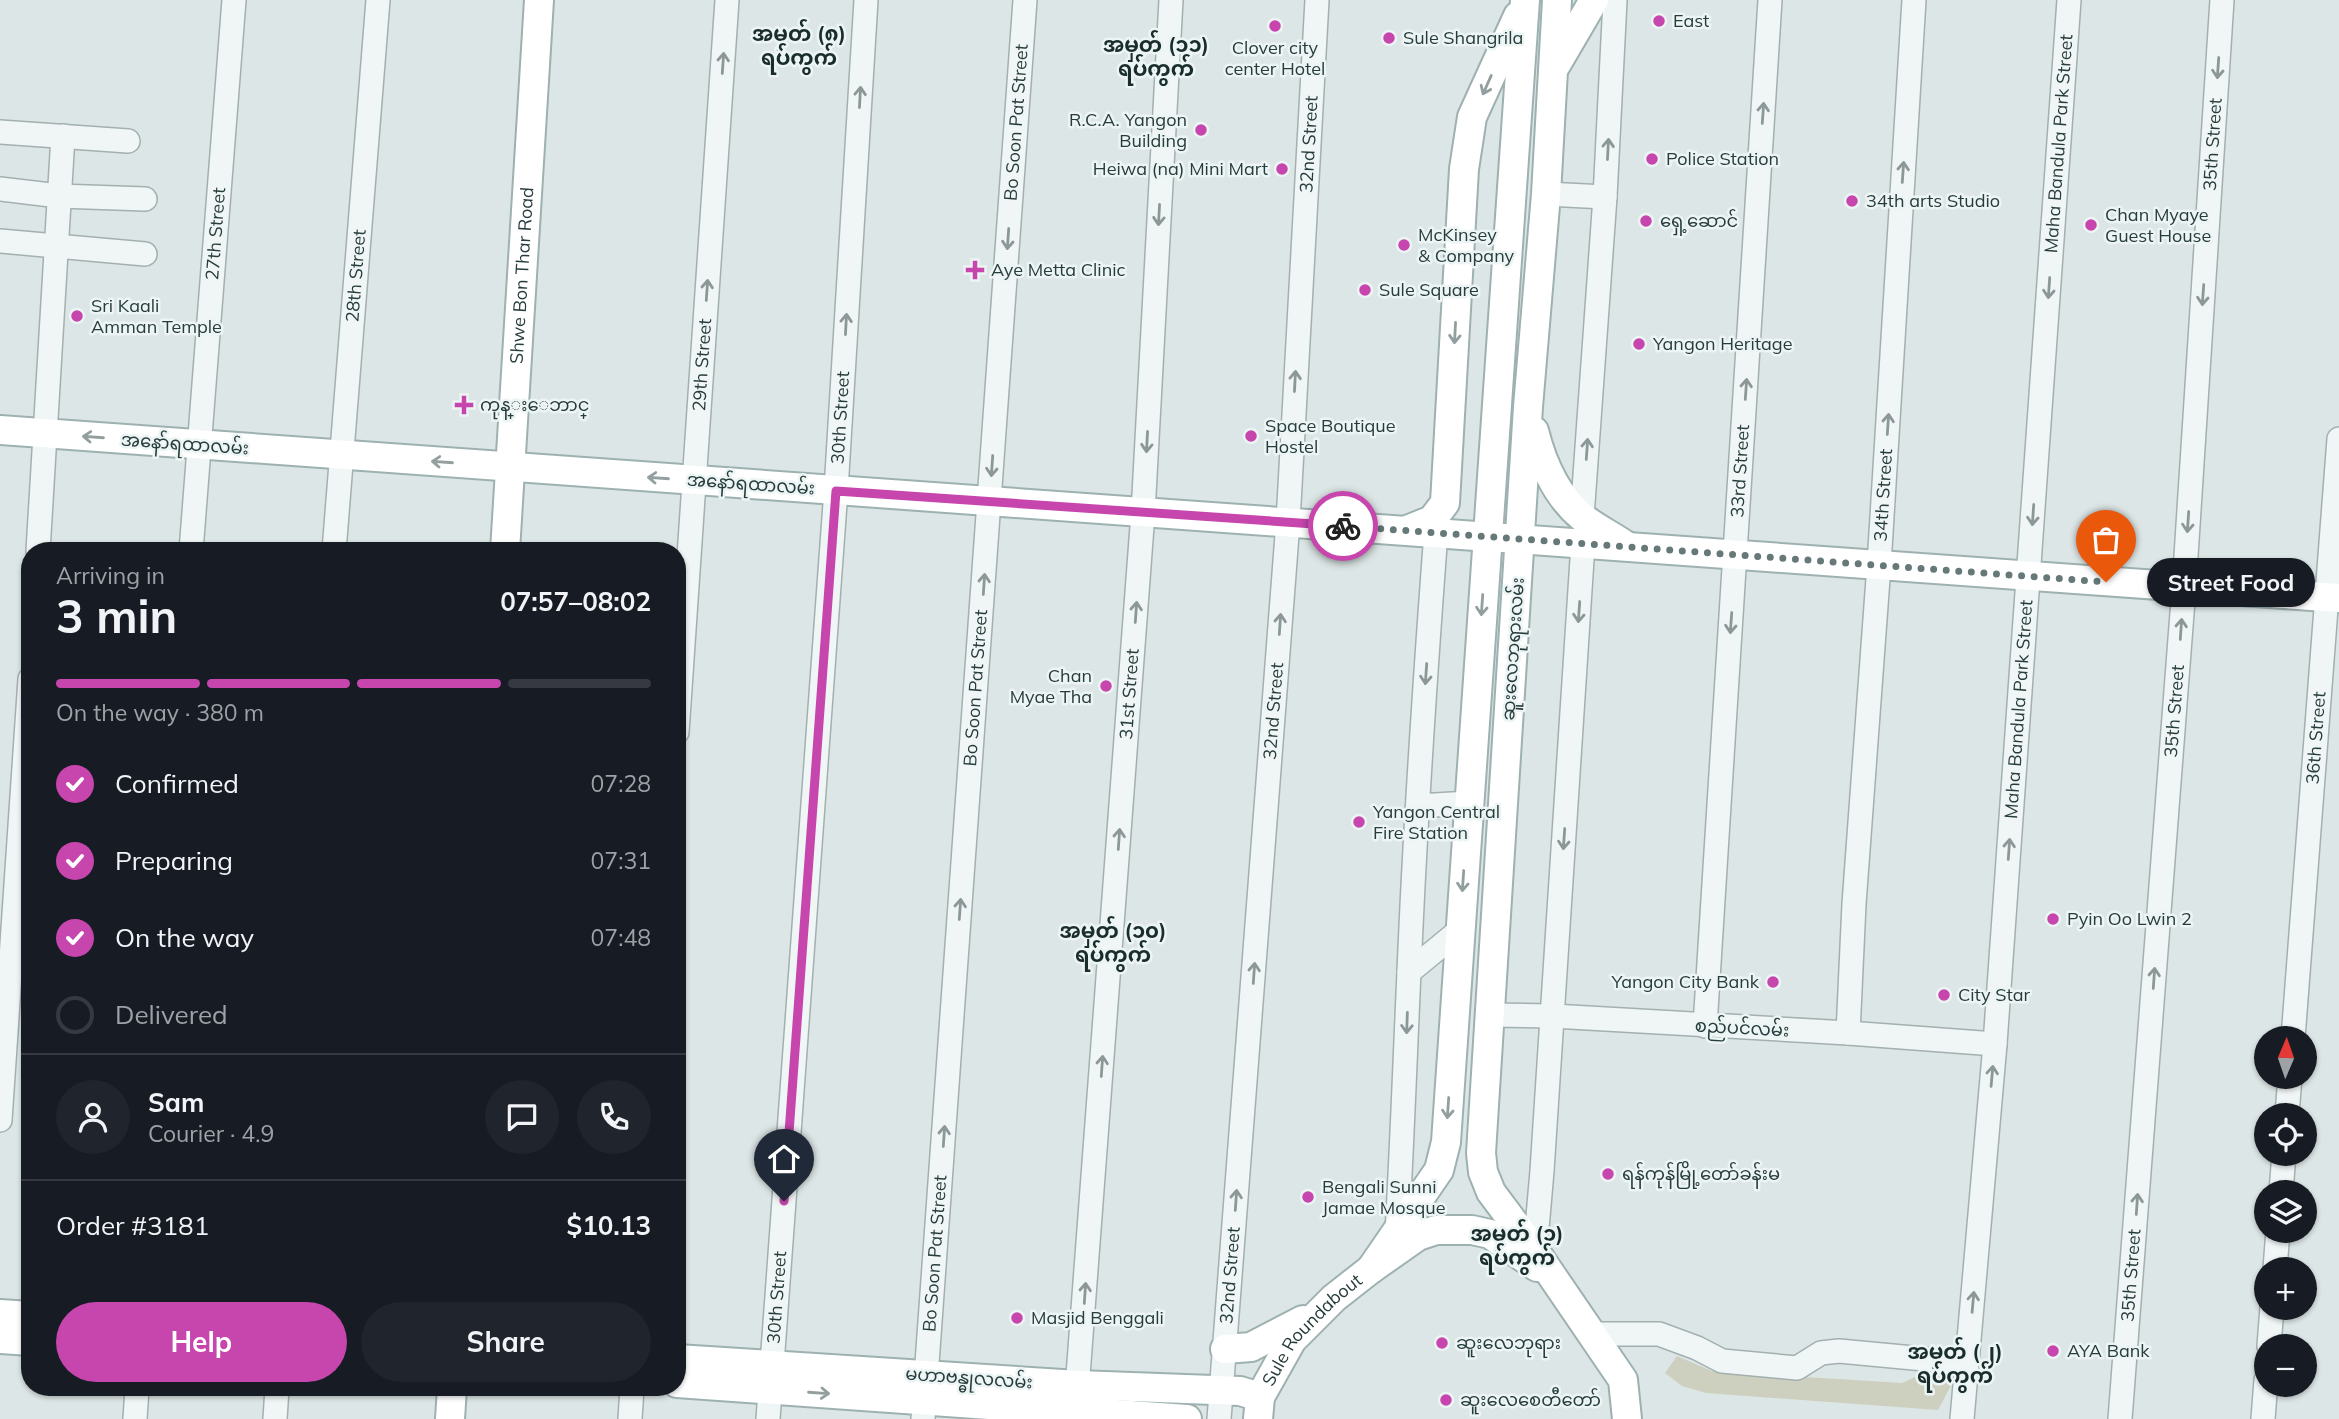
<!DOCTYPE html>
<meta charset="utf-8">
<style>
body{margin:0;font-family:Mulish,"Noto Sans Myanmar",sans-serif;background:#20242c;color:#f1f3f6;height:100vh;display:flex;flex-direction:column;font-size:26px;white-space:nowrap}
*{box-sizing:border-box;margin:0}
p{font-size:23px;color:#9ea1a6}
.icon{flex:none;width:38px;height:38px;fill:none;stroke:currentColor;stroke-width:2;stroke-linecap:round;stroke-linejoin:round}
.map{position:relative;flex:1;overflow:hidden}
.sheet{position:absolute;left:21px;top:542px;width:665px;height:854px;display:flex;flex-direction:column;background:#171b24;border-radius:28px;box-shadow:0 2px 5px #0004}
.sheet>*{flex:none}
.needle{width:46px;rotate:2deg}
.tools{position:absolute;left:2254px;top:1026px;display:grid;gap:14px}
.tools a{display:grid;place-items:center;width:63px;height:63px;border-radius:50%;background:#171b24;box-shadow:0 2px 5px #0004;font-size:35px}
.pin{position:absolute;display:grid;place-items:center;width:60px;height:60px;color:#fff;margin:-72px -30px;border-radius:50% 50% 50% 0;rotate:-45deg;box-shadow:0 0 7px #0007}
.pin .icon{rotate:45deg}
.courier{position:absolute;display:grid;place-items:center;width:70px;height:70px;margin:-35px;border:5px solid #c746ae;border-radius:50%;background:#fff;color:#222;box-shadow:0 2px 9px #0007}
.bubble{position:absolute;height:49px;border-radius:24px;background:#171b24;box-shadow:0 2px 5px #0004;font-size:23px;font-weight:700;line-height:49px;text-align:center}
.head em{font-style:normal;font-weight:700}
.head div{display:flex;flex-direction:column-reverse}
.head{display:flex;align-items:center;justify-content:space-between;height:119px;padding:0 35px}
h1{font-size:46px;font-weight:700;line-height:52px}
.bar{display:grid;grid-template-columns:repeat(4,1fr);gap:10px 7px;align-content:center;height:84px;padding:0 35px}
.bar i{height:9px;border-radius:5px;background:#363941}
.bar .active{background:#c746ae}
.bar p{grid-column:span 4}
.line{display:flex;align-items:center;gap:18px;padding:0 35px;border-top:2px solid #363941}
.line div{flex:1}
.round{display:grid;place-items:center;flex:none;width:74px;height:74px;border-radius:37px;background:#20242c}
ol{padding:0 35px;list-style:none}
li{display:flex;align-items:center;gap:21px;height:77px}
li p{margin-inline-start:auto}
li .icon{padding:7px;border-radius:50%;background:#c746ae;color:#fff;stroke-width:4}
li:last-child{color:#9ea1a6}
li i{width:38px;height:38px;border:4px solid #363941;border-radius:50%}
.cta{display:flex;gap:14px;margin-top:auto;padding:14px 35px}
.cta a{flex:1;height:80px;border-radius:42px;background:#c746ae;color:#fff;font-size:28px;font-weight:700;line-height:80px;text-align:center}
.cta a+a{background:#20242c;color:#f1f3f6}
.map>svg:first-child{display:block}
</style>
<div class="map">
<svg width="2339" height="1419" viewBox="0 0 2339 1419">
<rect width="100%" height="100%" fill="#dde6e6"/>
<path fill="#ced0bf" d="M1677 1356 1712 1371 1902 1383 1939 1366 1953 1382 1938 1410 1706 1393 1682 1386 1665 1373Z"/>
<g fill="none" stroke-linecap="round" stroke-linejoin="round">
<g stroke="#a3b0b0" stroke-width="26">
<g id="minor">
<path d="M0 132 128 141"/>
<path d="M0 189 59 196 145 199"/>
<path d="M1546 194 1605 197"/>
<path d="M0 241 145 254"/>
<path d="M1582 517 1605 197 1615 0"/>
<path d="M38 551 63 136"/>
<path id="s1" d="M191 551 234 0"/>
<path id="s2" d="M334 551 378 0"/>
<path id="s3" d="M677 732 727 0"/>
<path d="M1418 806 1469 803"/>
<path d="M1409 972 1460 930"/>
<path d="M1489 1015 1553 1016 1848 1033 1995 1044"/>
<path id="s4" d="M1705 1026 1770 0"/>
<path id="s5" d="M1848 1033 1854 904 1879 565 1914 0"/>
<path id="s6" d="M2293 1038 2339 439"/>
<path d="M2287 1115 2290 1076"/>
<path d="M0 1120 30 679"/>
<path d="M2281 1192 2284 1153"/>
<path d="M1397 1232C1402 1145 1405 1059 1409 972 1415 825 1425 679 1436 532"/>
<path d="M1535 1251 1542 1171 1583 544"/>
<path d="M2275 1269 2278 1230"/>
<path d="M1593 1334H1659L1697 1348 1722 1361 1797 1368 1821 1353 1839 1351 1967 1363"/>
<path d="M2269 1346 2272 1307"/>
<path id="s7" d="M1076 1402 1143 513 1171 0"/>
<path d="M135 1419 137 1388"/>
<path d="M275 1419 277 1388"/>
<path d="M630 1419 632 1388"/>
<path id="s8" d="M768 1419 836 490 866 0"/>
<path id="s9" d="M923 1419 1025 0"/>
<path id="s10" d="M1219 1419 1288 522 1317 0"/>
<path id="s11" d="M1962 1419 1995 1044 2069 0"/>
<path id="s12" d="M2120 1419 2184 587 2222 0"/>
<path d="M2263 1419 2266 1380"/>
</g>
</g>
<g stroke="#9db1b0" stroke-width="32">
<g id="major">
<path d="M1557 0 1546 194 1528 407 1481 1153 1483 1172 1491 1192 1535 1251 1623 1380 1627 1419"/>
<path d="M1556 65 1594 0"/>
<path d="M0 430 2339 598"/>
<path d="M1534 431C1542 463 1556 496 1583 518 1596 528 1612 536 1625 545"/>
<path d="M1407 530 1432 520 1445 503 1464 169 1472 117 1518 16"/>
<path id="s13" d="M505 551 539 0"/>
<path d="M1371 1269 1439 1170 1446 1142 1525 0"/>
<path d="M0 1314 30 1316"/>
<path d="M0 1339 30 1341"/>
<path d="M1225 1349 1251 1347 1303 1320"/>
<path d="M677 1359 1078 1385 1240 1391 1260 1397"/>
<path d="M677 1383 1187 1419"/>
<path d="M450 1419 452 1388"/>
<path id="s14" d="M1258 1419 1260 1397 1292 1340 1334 1298 1371 1269 1418 1236 1436 1230H1472L1490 1234 1537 1267"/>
</g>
</g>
<use href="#minor" stroke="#f0f5f5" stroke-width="23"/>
<use href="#major" stroke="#fff" stroke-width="28"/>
</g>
<defs><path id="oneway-shaft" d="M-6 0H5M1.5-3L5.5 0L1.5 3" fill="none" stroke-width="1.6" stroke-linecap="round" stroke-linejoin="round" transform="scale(1.75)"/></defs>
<g stroke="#8c9898">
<use href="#oneway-shaft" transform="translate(723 63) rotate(-86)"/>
<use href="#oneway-shaft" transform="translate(2218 68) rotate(94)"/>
<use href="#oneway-shaft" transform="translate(860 97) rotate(-87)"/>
<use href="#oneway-shaft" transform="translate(1763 113) rotate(-86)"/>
<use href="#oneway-shaft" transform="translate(1608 149) rotate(-87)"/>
<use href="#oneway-shaft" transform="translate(1903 172) rotate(-86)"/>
<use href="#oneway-shaft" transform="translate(1159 215) rotate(93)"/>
<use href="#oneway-shaft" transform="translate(1008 239) rotate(94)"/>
<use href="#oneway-shaft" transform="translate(2049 288) rotate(94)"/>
<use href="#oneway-shaft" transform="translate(707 290) rotate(-86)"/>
<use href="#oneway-shaft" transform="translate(2203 295) rotate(94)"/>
<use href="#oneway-shaft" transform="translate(846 324) rotate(-87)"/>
<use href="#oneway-shaft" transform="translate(1295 381) rotate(-87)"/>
<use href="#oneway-shaft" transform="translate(1746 389) rotate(-86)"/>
<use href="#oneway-shaft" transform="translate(1888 424) rotate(-86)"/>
<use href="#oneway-shaft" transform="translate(1147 442) rotate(93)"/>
<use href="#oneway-shaft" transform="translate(1587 449) rotate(-86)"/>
<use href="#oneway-shaft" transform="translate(992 466) rotate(94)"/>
<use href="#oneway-shaft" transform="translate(2033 515) rotate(94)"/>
<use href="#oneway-shaft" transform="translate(2188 522) rotate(94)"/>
<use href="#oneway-shaft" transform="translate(984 584) rotate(-86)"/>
<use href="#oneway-shaft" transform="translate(1136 612) rotate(-86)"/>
<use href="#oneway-shaft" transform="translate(1579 612) rotate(94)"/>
<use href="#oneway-shaft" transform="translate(1731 623) rotate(94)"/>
<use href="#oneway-shaft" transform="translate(1280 624) rotate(-86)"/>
<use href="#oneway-shaft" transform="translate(2181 629) rotate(-86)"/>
<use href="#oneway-shaft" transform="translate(1426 674) rotate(94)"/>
<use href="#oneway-shaft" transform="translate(1119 839) rotate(-86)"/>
<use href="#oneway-shaft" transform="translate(1564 839) rotate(94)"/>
<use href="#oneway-shaft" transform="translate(2009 849) rotate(-86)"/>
<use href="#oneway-shaft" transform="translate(960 909) rotate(-86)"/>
<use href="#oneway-shaft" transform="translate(1254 973) rotate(-86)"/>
<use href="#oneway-shaft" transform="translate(2154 978) rotate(-86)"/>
<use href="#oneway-shaft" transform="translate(1407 1023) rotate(92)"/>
<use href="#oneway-shaft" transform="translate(1102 1066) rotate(-86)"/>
<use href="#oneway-shaft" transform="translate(1992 1076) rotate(-85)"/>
<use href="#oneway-shaft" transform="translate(944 1136) rotate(-86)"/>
<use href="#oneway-shaft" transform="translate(1236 1200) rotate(-86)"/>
<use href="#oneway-shaft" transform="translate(2137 1204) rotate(-86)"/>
<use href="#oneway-shaft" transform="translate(1085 1293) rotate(-86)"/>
<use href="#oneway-shaft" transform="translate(1973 1302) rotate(-85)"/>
</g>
<g stroke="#939e9e">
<use href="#oneway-shaft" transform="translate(1487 85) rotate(114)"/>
<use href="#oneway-shaft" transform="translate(1455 333) rotate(93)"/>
<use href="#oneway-shaft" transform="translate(93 437) rotate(-176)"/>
<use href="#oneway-shaft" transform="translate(442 462) rotate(-176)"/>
<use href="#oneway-shaft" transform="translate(658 478) rotate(-176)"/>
<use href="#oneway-shaft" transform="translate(1482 605) rotate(94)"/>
<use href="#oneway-shaft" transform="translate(1463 881) rotate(94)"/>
<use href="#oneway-shaft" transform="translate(1448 1108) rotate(94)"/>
<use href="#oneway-shaft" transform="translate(819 1393) rotate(4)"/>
</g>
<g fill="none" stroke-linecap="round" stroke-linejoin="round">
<path stroke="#677878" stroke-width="7" stroke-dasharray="0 12.6" d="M1343 526 2106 582"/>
<path stroke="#c746ae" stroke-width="9" d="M784 1201 836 491 1343 526"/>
</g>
<g fill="#c746ae" stroke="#ecf4f4" stroke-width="2.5">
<circle cx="1659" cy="21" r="7"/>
<circle cx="1275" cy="26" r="7"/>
<circle cx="1389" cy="38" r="7"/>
<circle cx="1201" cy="130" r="7"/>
<circle cx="1652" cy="159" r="7"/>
<circle cx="1282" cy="169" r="7"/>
<circle cx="1852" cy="201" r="7"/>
<circle cx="1646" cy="221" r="7"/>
<circle cx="2091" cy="225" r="7"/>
<circle cx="1404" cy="245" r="7"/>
<path d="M971.5 259.5h7v7h7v7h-7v7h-7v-7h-7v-7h7z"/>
<circle cx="1365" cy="290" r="7"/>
<circle cx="77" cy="316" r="7"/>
<circle cx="1639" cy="344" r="7"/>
<path d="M460.5 394.5h7v7h7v7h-7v7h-7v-7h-7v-7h7z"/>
<circle cx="1251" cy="436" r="7"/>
<circle cx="1106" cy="686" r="7"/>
<circle cx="1359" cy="822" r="7"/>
<circle cx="2053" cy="919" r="7"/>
<circle cx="1773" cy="982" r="7"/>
<circle cx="1944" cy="995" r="7"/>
<circle cx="1608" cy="1174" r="7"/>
<circle cx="1308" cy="1197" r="7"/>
<circle cx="1017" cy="1318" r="7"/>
<circle cx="1442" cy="1343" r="7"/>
<circle cx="2053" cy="1351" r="7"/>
<circle cx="1446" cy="1400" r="7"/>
</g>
<g text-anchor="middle" stroke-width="5" stroke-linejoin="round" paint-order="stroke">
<g font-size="18" fill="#273c3c" stroke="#ecf4f4" text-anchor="start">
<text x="1673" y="27">East</text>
<text x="1403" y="44">Sule Shangrila</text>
<text x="1275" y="54" text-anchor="middle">Clover city<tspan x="1275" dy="21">center Hotel</tspan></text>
<text x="1187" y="126" text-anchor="end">R.C.A. Yangon<tspan x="1187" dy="21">Building</tspan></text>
<text x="1666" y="165">Police Station</text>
<text x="1268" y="175" text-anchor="end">Heiwa (na) Mini Mart</text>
<text x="1866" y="207">34th arts Studio</text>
<text x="2105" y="221">Chan Myaye<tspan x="2105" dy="21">Guest House</tspan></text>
<text x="1660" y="227">ရှေ့ဆောင်</text>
<text x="1418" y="241">McKinsey<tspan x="1418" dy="21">&amp; Company</tspan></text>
<text x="991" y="276">Aye Metta Clinic</text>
<text x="1379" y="296">Sule Square</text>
<text x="91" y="312">Sri Kaali<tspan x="91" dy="21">Amman Temple</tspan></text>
<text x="1653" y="350">Yangon Heritage</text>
<text x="480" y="411">ကုန္းေဘာင္</text>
<text x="1265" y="432">Space Boutique<tspan x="1265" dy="21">Hostel</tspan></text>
<text x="1092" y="682" text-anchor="end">Chan<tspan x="1092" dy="21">Myae Tha</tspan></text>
<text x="1373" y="818">Yangon Central<tspan x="1373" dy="21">Fire Station</tspan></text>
<text x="2067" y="925">Pyin Oo Lwin 2</text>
<text x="1759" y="988" text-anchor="end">Yangon City Bank</text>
<text x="1958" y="1001">City Star</text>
<text x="1622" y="1180">ရန်ကုန်မြို့တော်ခန်းမ</text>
<text x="1322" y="1193">Bengali Sunni<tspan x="1322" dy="21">Jamae Mosque</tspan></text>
<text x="1031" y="1324">Masjid Benggali</text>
<text x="1456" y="1349">ဆူးလေဘုရား</text>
<text x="2067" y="1357">AYA Bank</text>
<text x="1460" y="1406">ဆူးလေစေတီတော်</text>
</g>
<g font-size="18" fill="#273c3c" stroke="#ecf4f4">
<text dy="6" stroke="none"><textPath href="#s9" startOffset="1300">Bo Soon Pat Street</textPath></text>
<text dy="6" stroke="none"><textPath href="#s10" startOffset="1278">32nd Street</textPath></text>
<text dy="6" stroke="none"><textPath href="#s11" startOffset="1279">Maha Bandula Park Street</textPath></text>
<text dy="6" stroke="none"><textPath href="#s12" startOffset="1278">35th Street</textPath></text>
<text dy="6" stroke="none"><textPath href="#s1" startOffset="318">27th Street</textPath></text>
<text dy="6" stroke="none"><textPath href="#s2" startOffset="276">28th Street</textPath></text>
<text dy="6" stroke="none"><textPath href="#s13" startOffset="276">Shwe Bon Thar Road</textPath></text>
<text dy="6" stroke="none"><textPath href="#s3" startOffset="368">29th Street</textPath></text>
<text dy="6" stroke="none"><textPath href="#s8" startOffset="1004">30th Street</textPath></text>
<text transform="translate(185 444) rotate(4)" y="6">အနော်ရထာလမ်း</text>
<text dy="6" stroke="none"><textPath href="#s4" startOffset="556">33rd Street</textPath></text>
<text transform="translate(751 484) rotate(4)" y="6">အနော်ရထာလမ်း</text>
<text dy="6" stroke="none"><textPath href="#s5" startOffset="539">34th Street</textPath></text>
<text transform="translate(1513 649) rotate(-86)" y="6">ဆူးလေဘုရားလမ်း</text>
<text dy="6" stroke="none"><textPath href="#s9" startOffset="733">Bo Soon Pat Street</textPath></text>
<text dy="6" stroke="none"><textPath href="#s7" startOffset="710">31st Street</textPath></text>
<text dy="6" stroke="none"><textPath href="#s10" startOffset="710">32nd Street</textPath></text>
<text dy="6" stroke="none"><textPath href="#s11" startOffset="712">Maha Bandula Park Street</textPath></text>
<text dy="6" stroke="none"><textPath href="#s12" startOffset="710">35th Street</textPath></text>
<text dy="6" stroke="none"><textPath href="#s6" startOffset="301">36th Street</textPath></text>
<text transform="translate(1742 1028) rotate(3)" y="6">စည်ပင်လမ်း</text>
<text dy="6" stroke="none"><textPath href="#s9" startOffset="166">Bo Soon Pat Street</textPath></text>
<text dy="6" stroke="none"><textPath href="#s10" startOffset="144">32nd Street</textPath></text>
<text dy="6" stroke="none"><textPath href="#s12" startOffset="144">35th Street</textPath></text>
<text dy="6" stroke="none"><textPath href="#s8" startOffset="122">30th Street</textPath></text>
<text dy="6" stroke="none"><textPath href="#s14" startOffset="108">Sule Roundabout</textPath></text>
<text transform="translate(969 1378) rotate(4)" y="6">မဟာဗန္ဓုလလမ်း</text>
</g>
<g font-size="21" font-weight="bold" fill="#1a2d2d" stroke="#ecf4f4">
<text x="799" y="41">အမှတ် (၈)<tspan x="799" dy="24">ရပ်ကွက်</tspan></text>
<text x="1156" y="52">အမှတ် (၁၁)<tspan x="1156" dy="24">ရပ်ကွက်</tspan></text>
<text x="1113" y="938">အမှတ် (၁၀)<tspan x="1113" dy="24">ရပ်ကွက်</tspan></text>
<text x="1517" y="1241">အမှတ် (၁)<tspan x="1517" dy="24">ရပ်ကွက်</tspan></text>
<text x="1955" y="1359">အမှတ် (၂)<tspan x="1955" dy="24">ရပ်ကွက်</tspan></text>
</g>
</g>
</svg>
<div class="tools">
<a><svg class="needle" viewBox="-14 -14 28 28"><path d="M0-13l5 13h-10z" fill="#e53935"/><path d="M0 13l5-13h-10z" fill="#9ea1a6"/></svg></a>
<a><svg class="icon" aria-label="locate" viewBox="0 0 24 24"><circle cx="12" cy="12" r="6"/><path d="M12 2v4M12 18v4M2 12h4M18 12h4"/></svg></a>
<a><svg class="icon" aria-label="layers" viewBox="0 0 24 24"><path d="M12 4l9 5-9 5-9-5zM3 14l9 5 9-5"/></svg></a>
<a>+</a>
<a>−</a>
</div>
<div class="pin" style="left:2106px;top:582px;background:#ea580c"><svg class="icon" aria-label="bag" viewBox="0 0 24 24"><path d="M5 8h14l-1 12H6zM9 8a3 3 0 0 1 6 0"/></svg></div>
<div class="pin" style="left:784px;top:1201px;background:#1f2937"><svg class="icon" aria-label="home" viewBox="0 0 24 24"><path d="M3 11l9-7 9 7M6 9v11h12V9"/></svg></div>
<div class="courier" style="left:1343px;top:526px"><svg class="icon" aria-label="bike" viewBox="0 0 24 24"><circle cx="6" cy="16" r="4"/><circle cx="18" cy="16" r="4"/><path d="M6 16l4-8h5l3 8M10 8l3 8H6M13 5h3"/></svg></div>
<div class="bubble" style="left:2147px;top:558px;width:168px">Street Food</div>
<section class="sheet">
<div class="head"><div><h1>3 min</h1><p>Arriving in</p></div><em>07:57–08:02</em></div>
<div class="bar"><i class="active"></i><i class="active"></i><i class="active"></i><i></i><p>On the way · 380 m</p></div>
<ol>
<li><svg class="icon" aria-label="check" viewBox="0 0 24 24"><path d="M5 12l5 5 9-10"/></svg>Confirmed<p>07:28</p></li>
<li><svg class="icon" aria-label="check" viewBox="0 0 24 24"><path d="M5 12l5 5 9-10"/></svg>Preparing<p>07:31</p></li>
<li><svg class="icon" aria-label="check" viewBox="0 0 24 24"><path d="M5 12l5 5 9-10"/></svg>On the way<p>07:48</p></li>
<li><i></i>Delivered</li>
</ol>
<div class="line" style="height:126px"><a class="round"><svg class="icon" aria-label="person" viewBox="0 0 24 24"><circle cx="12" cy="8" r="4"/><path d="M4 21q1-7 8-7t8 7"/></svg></a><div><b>Sam</b><p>Courier · 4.9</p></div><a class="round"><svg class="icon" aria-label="chat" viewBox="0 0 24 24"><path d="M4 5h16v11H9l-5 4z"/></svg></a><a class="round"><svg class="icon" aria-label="phone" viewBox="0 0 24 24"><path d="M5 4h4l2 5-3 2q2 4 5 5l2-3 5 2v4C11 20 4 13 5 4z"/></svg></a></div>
<div class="line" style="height:91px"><div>Order #3181</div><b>$10.13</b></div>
<div class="cta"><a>Help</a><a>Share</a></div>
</section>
</div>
